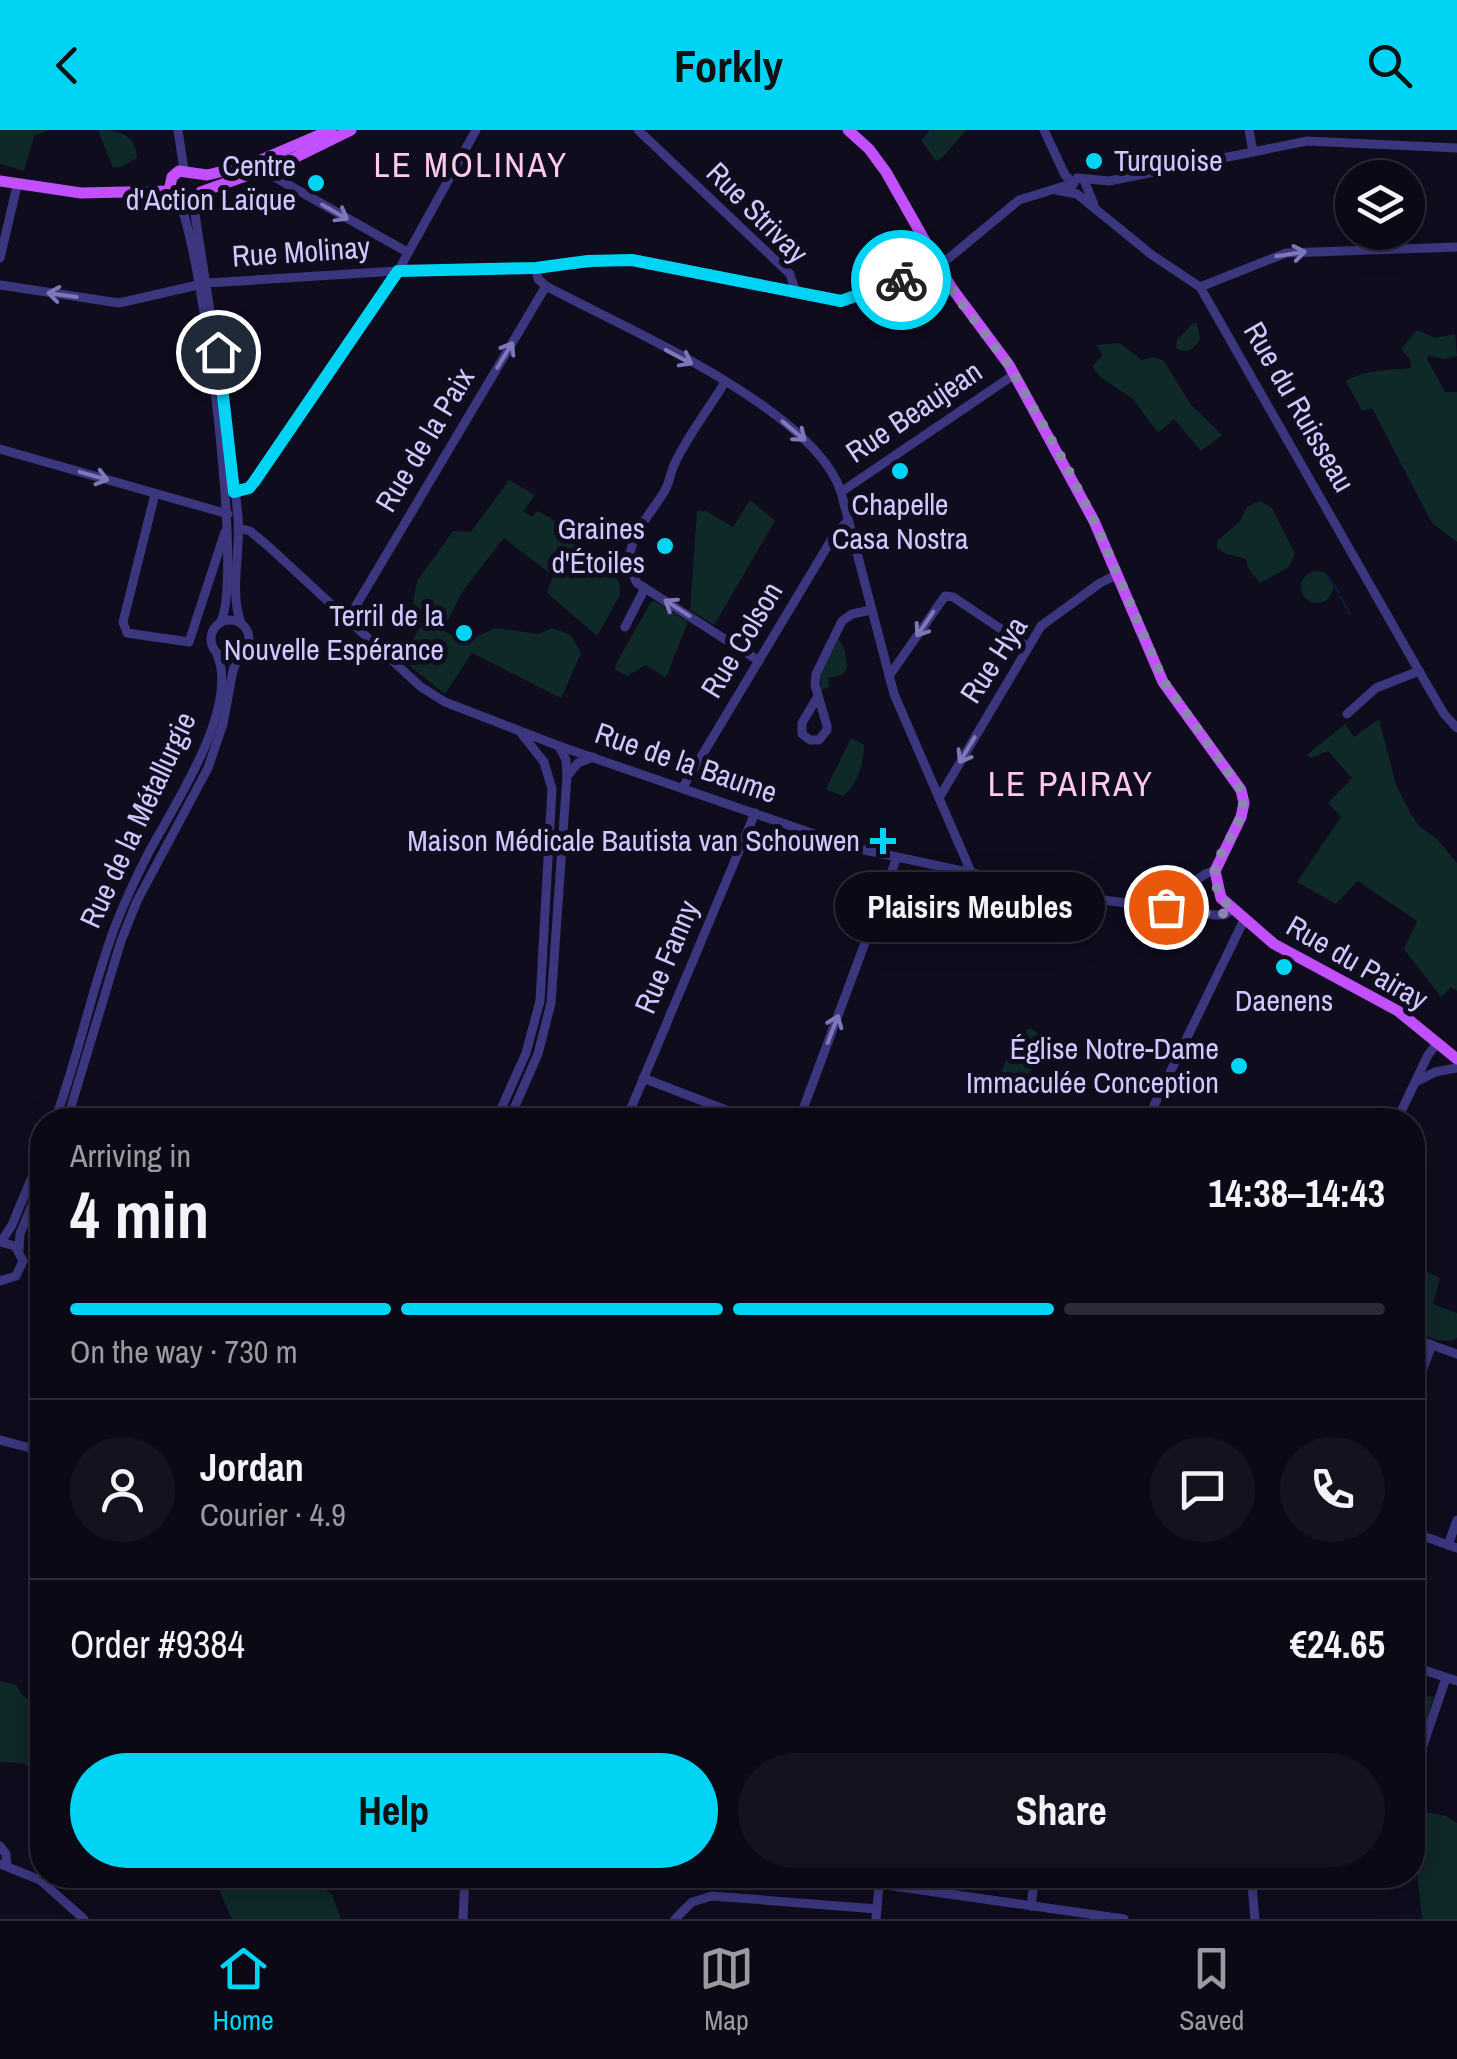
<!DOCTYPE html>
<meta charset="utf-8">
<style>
body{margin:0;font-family:"Archivo Narrow",sans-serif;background:#14121f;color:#f1f3f6;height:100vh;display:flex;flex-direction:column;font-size:38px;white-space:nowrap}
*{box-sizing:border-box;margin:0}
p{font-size:32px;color:#9a9aa1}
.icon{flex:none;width:55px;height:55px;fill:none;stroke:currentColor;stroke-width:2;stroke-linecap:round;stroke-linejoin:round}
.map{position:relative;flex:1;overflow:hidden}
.details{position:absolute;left:30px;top:978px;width:1395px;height:780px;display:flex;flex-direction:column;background:#0b0916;border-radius:40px;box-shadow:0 5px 25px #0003,0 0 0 2px #2b2a35}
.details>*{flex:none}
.fabs{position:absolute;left:1335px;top:30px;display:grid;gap:20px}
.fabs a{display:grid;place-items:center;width:90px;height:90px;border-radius:50%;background:#0b0916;box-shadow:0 5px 25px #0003,0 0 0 2px #2b2a35;font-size:50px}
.pin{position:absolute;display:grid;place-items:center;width:85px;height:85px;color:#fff;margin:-42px;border:5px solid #fff;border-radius:50%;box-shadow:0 2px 10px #0007}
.courier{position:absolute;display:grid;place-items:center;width:100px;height:100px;margin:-50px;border:8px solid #00d4f4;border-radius:50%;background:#fff;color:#222;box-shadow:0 2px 12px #0007}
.bubble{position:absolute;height:70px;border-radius:35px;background:#0b0916;box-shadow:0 5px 25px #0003,0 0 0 2px #2b2a35;font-size:32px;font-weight:700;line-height:70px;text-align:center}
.overview em{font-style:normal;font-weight:700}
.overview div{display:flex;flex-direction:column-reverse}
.overview{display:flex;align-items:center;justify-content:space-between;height:170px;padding:0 40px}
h1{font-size:65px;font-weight:700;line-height:75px}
.bar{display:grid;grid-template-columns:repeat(4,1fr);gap:15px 10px;align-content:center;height:120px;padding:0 40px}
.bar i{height:12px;border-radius:8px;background:#2b2a35}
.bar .current{background:#00d4f4}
.bar p{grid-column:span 4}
.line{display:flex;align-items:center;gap:25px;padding:0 40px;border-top:2px solid #2b2a35}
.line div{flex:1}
.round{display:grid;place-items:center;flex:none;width:105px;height:105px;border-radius:52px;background:#14121f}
.action{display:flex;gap:20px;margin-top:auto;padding:20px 40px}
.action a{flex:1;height:115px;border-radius:60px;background:#00d4f4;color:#111;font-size:40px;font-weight:700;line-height:115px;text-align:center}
.action a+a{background:#14121f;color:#f1f3f6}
header{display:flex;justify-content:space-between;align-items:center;height:130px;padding:0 40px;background:#00d4f4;color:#111;font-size:45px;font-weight:700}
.dock{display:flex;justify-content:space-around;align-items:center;height:140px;border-top:2px solid #2b2a35;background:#0b0916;font-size:28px;color:#9a9aa1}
.dock a{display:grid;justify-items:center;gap:5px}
.dock .current{color:#00d4f4}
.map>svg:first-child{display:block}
</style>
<header><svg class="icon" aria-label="back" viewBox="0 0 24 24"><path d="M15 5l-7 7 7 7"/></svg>Forkly<svg class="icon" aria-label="search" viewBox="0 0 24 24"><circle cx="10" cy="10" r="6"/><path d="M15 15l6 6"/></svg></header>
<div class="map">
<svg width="1457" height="1789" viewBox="0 0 1457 1789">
<rect width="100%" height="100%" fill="#0f0c1e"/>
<g fill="#0f2828">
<path d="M0 0H48L34 6 24 41 0 34Z"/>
<path d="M98 0C118 0 136 4 137 28L121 37 113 38Z"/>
<path d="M930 0H966L942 28 936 31 921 10Z"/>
<path d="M1197 193 1200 210C1194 218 1187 225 1176 218L1177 210 1192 194Z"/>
<path d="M1417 200 1435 208 1455 204 1457 226 1445 229 1429 226 1427 229 1445 262H1457V412L1432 393 1372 278 1362 281 1346 251C1363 240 1391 240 1411 238L1410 229 1401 219Z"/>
<path d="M1119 213 1142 230 1153 227 1164 231 1191 275 1222 305 1201 321 1174 289 1158 303 1133 269 1099 246 1092 236 1103 225 1096 215Z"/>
<path d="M509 350 535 365 523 381 532 387 537 381 549 387 619 451 620 465 597 506 547 463 553 446 504 408 462 462 443 500 463 513 495 498 539 504 552 498 571 505 581 523 561 568 472 523 445 564 401 529 426 487 413 473 417 451 453 401 471 402Z"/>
<path d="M750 370 775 391 714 495 690 480 697 381H706L733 397Z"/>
<path d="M1260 371 1272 378 1295 424 1289 437 1260 453 1248 438 1246 429 1226 424 1217 418V411L1240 391 1247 377Z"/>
<circle cx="1317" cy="457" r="16"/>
<path d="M655 471 688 492 667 545 664 547 646 535 627 546 615 540 617 532 651 472Z"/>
<path d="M839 509 845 521 847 538 842 545 828 548 829 557 821 560 820 545Z"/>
<path d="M1379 589 1396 655 1411 684 1420 697 1437 709 1457 733V861L1451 857 1441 867 1404 819 1417 791 1358 751 1336 774 1297 752 1341 687 1328 673 1352 648 1328 621 1311 628 1307 625 1345 594 1354 607Z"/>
<path d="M851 608 864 615C864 634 858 653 843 666L826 659Z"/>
<path d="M1030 898 1046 908 1029 944 1022 967 1018 968 1006 960 1000 946 1016 906Z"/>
<path d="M1419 1138 1440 1148 1433 1174 1457 1183V1208C1444 1216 1426 1205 1413 1200V1182L1421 1178 1413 1173V1163L1418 1156 1413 1144Z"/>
<path d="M0 1551 16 1555 22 1565 42 1577V1643L22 1633 0 1632Z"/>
<path d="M1420 1565 1434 1567 1417 1617 1413 1615V1572Z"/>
<path d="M1412 1679 1446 1686 1457 1693V1789H1422C1419 1750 1412 1719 1412 1679Z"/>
<path d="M212 1745H309L314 1754 332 1764 341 1789H232Z"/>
</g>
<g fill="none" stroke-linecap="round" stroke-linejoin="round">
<g stroke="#0a1c3e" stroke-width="2.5">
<path d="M1329 448 1339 463"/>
<path d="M1340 466 1350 484"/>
</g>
<g stroke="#3b367e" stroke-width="9">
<path d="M178 0 184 40"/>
<path d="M638 0 790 144 795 160"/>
<path d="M1044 0 1065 45 1072 52"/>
<path d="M1249 0 1253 22"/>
<path d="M264 41 407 122"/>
<path d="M1084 50 1094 75"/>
<path d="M1071 58 1077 48 1109 51 1307 11 1457 18"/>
<path d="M1056 60 1077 64 1152 125 1200 157 1419 541 1444 584 1457 598"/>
<path d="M198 67 195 84C210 185 228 285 238 387 241 422 229 461 241 493"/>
<path d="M179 72C203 122 245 451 220 493"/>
<path d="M0 128 17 56"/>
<path d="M536 138 538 149 546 156C622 197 814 278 841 362L894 564 971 742"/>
<path d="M207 153 397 141 536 138 621 130 657 134 841 171 949 128 1019 70 1071 54"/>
<path d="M0 155 119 173 198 155"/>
<path d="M1200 157 1286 123 1457 117"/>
<path d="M725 252C709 279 688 305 675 333 670 342 670 353 664 362 647 390 616 417 637 453L759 531"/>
<path d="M0 319 228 384"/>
<path d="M234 361 249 358 255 352 392 152 476 0"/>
<path d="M841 362 1015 244"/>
<path d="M155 364 123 492 127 503 189 512 225 402"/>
<path d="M238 398 250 401 268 416 421 557 445 572 559 616 855 718 1089 768 1215 785H1224L1233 779"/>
<path d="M348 489 546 156"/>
<circle cx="230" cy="509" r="19"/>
<path d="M625 497 645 458"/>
<path d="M889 546 945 466 953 467 1028 517"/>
<path d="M818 566 802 593V604L810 610H819L827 600V596L815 555 816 544 842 491 852 484 871 480"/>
<path d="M1347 584 1376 558 1419 541"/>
<path d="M567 646 578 633 593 627"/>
<path d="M683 657 836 402 848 391"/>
<path d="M939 668 1041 496 1100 453 1118 444"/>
<path d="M1181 779 1179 773C1184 761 1201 742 1215 741"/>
<path d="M643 948 752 990"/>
<path d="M1416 952 1435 942 1457 938"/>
<path d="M55 990C78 927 91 862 114 799 124 773 136 747 149 722 174 675 240 578 217 524"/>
<path d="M67 990 121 811 137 771 208 638 223 594 233 540 239 526"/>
<path d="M496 990 526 923 540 871 552 659 544 632 521 603"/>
<path d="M509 990 538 924 551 873 567 646 566 630 559 616"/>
<path d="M626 990 755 683"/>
<path d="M799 990 897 727"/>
<path d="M1021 990 1043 985 1062 990"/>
<path d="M1147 990 1244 790"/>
<path d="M1397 990 1428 925 1438 912"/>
<path d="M1 1112 12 1095 42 1023"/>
<path d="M19 1120 20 1104 42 1051"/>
<path d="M0 1151 16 1146 23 1131 15 1116 1 1112"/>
<path d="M1412 1208 1457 1224"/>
<path d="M1412 1267 1432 1215"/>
<path d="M0 1310 42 1321"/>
<path d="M1412 1402 1457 1418"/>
<path d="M1448 1415 1457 1390"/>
<path d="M1412 1536 1457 1551"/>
<path d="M1412 1632 1420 1624 1446 1548"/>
<path d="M0 1716 6 1724 7 1736"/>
<path d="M0 1734 40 1750 84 1789"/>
<path d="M1251 1745 1255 1789"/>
<path d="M879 1754 1124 1789"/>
<path d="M1031 1776 1035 1745"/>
<path d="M463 1789 465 1745"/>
<path d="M675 1789 692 1772 712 1766 877 1779"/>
<path d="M876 1789 880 1745"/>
</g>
<g stroke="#c350ff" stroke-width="11">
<path d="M848 0 869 19 886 42 951 157 1009 235 1094 391 1163 552 1241 660 1244 673 1241 687 1215 741 1221 768 1274 814 1398 881 1457 929"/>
<path d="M0 51 81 63 169 61"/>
<path d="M169 61 179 72H192L201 62 292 29 351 0"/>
<path d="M169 61 172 47 179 41 207 45 249 35 331 0"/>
</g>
</g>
<defs><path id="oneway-shaft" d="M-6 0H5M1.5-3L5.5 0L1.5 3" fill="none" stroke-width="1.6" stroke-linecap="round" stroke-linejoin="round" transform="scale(2.5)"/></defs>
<g stroke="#7e78b8">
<use href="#oneway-shaft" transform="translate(335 82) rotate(30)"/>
<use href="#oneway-shaft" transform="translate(1291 124) rotate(-9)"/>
<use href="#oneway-shaft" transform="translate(62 165) rotate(-172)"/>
<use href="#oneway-shaft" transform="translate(505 225) rotate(-59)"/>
<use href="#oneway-shaft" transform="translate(679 227) rotate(28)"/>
<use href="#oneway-shaft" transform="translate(794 301) rotate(40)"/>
<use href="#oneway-shaft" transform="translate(94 346) rotate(16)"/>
<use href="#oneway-shaft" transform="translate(677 478) rotate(-147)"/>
<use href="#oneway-shaft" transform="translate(925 494) rotate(124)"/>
<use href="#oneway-shaft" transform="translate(967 620) rotate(121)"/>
<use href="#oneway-shaft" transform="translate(833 899) rotate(-69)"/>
</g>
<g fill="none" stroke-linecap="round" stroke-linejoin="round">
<path stroke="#8c87b0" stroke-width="10" stroke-dasharray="0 18" d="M901 150 938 133 950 158 1009 235 1067 337 1099 401 1164 552 1241 660C1255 706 1183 733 1232 779L1220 785 1166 777"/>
<path stroke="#00d4f4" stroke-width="12" d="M218 222 234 362 249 358 254 352 398 141 536 138 588 131 632 130 841 171 901 150"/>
</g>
<g fill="#00d4f4" stroke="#0f0c1e" stroke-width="4">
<circle cx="1094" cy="31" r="10"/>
<circle cx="316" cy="53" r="10"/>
<circle cx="900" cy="341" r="10"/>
<circle cx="665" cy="416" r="10"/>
<circle cx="464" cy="503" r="10"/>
<path d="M878 696h10v10h10v10h-10v10h-10v-10h-10v-10h10z"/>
<circle cx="1284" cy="837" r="10"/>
<circle cx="1239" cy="936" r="10"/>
</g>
<g text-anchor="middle" stroke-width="10" stroke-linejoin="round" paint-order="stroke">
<g font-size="30" fill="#d0c9ff" stroke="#0f0c1e" text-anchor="end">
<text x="1114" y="41" text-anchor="start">Turquoise</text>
<text x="296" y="46">Centre<tspan x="296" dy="34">d'Action Laïque</tspan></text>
<text x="900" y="385" text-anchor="middle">Chapelle<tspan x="900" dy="34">Casa Nostra</tspan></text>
<text x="645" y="409">Graines<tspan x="645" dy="34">d'Étoiles</tspan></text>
<text x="444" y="496">Terril de la<tspan x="444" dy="34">Nouvelle Espérance</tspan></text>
<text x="860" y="721">Maison Médicale Bautista van Schouwen</text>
<text x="1284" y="881" text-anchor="middle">Daenens</text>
<text x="1219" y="929">Église Notre-Dame<tspan x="1219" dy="34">Immaculée Conception</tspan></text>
</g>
<g font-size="30" fill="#d0c9ff" stroke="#0f0c1e">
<text transform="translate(757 83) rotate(45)" y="10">Rue Strivay</text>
<text transform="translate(301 122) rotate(-4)" y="10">Rue Molinay</text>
<text transform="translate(1299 277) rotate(60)" y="10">Rue du Ruisseau</text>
<text transform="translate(914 282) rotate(-34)" y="10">Rue Beaujean</text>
<text transform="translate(425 310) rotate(-59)" y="10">Rue de la Paix</text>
<text transform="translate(742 510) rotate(-59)" y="10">Rue Colson</text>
<text transform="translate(994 530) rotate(-57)" y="10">Rue Hya</text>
<text transform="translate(686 633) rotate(19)" y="10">Rue de la Baume</text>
<text transform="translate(138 690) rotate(-65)" y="10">Rue de la Métallurgie</text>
<text transform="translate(667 827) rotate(-67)" y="10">Rue Fanny</text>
<text transform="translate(1357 833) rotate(30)" y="10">Rue du Pairay</text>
</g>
<g font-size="35" letter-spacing="2.5" fill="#ffcbea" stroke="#0f0c1e">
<text x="471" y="47">LE MOLINAY</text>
<text x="1071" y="666">LE PAIRAY</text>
</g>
</g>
</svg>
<div class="fabs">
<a><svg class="icon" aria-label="layers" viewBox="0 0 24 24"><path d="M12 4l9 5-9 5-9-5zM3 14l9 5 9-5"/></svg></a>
</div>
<div class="pin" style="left:1166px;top:777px;background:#ea580c"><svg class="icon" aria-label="bag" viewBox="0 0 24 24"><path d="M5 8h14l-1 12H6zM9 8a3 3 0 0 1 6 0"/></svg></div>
<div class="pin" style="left:218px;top:222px;background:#1f2937"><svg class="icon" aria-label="home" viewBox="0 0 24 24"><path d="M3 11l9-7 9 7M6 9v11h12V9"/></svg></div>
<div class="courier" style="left:901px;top:150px"><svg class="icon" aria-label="bike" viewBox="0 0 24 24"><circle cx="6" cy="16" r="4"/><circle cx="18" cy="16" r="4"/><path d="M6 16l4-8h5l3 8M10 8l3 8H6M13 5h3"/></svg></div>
<div class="bubble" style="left:835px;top:742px;width:270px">Plaisirs Meubles</div>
<section class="details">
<div class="overview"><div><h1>4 min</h1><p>Arriving in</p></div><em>14:38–14:43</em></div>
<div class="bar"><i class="current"></i><i class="current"></i><i class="current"></i><i></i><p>On the way · 730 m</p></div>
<div class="line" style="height:180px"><a class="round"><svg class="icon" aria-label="person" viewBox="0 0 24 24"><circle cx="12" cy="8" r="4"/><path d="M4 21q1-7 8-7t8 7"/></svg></a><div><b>Jordan</b><p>Courier · 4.9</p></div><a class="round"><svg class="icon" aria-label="chat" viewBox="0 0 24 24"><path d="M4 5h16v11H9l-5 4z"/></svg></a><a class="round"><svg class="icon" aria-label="phone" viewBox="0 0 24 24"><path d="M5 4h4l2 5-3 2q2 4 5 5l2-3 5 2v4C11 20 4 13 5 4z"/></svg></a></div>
<div class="line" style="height:130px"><div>Order #9384</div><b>€24.65</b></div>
<div class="action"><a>Help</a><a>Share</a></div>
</section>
</div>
<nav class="dock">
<a class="current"><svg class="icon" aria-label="home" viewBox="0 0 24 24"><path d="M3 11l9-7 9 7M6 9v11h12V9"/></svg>Home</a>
<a><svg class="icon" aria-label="map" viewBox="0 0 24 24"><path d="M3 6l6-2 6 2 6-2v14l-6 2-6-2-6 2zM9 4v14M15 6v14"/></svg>Map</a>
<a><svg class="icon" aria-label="saved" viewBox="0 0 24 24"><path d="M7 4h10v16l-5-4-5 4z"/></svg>Saved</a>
</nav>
